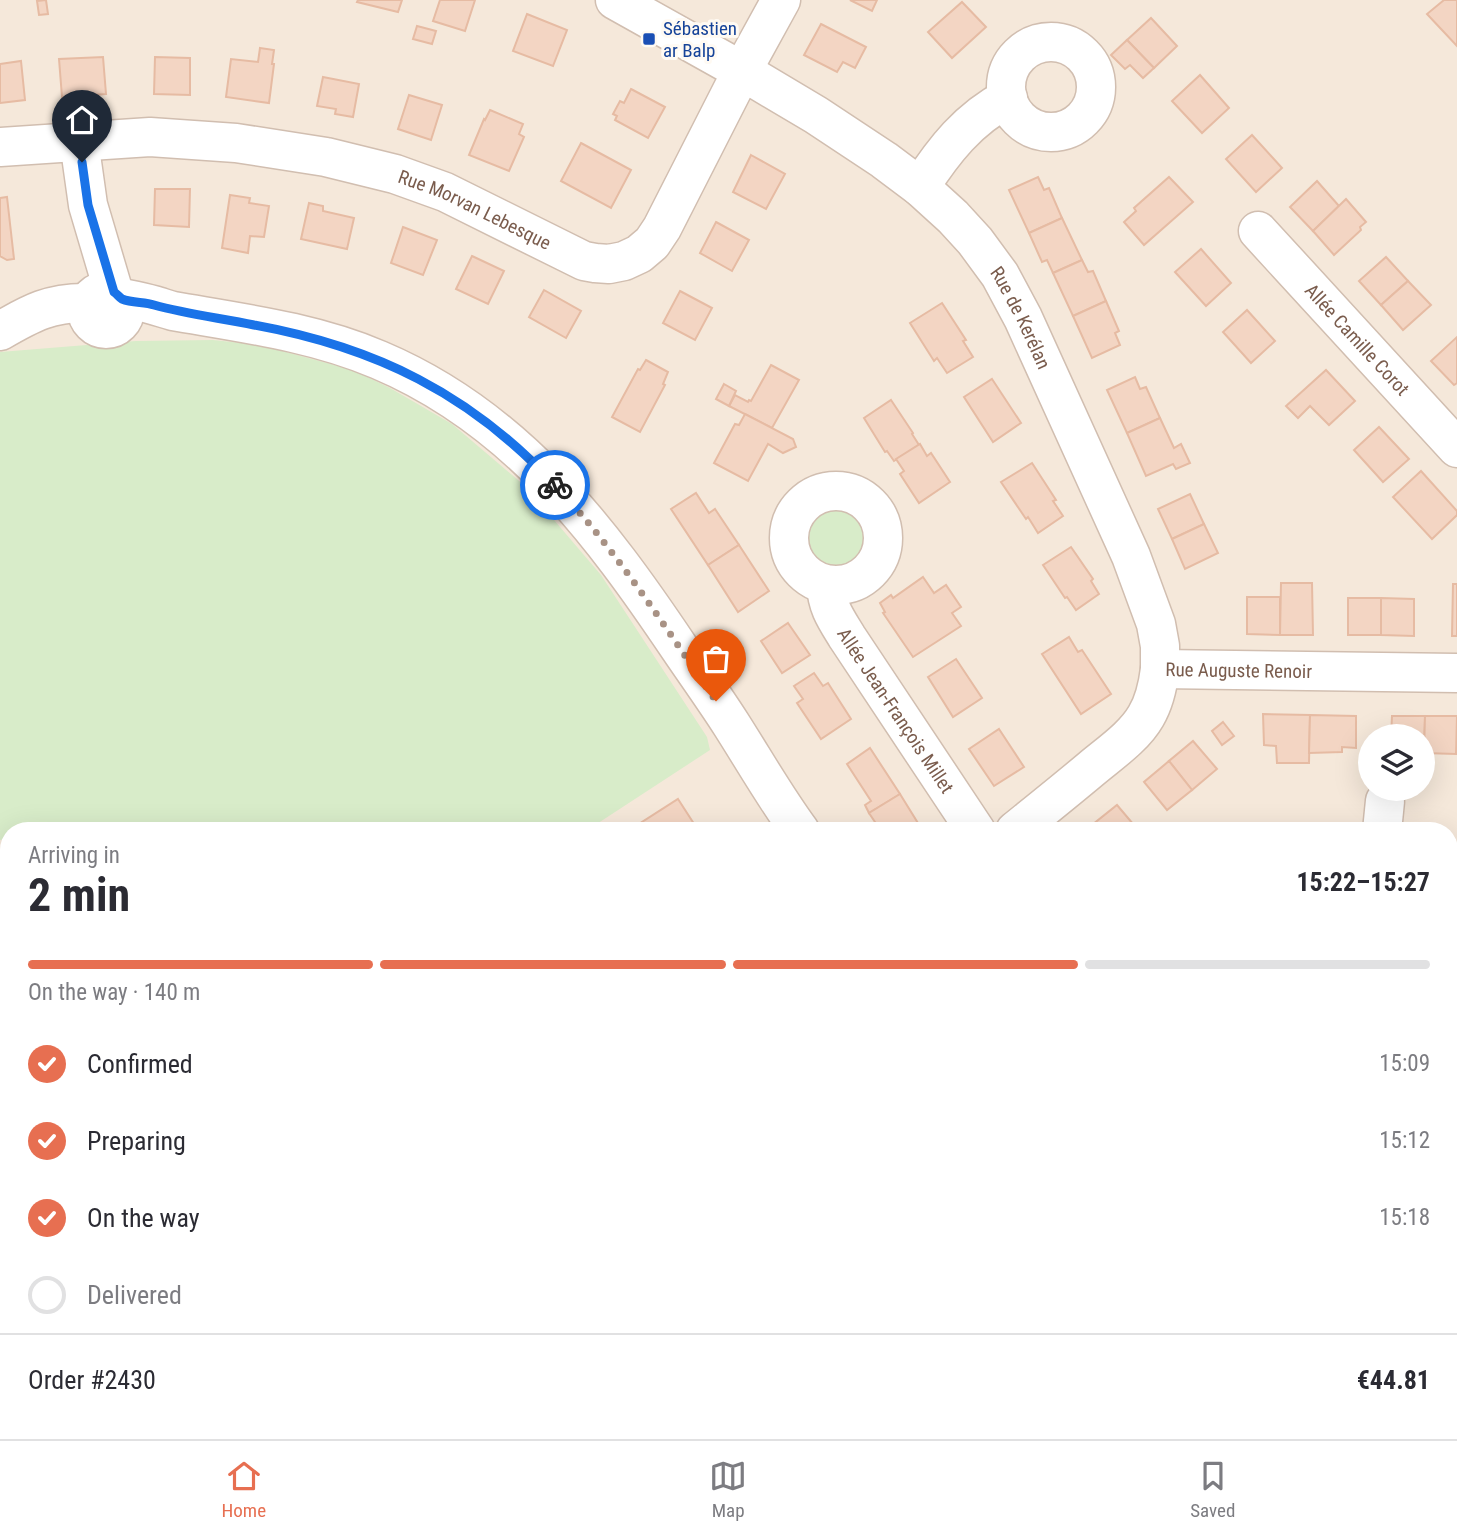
<!DOCTYPE html>
<meta charset="utf-8">
<style>
body{margin:0;font-family:"Roboto Condensed",sans-serif;background:#f2f2f3;color:#2b2b33;height:100vh;display:flex;flex-direction:column;font-size:26px;white-space:nowrap}
*{box-sizing:border-box;margin:0}
p{font-size:23px;color:#7c7c81}
.icon{flex:none;width:38px;height:38px;fill:none;stroke:currentColor;stroke-width:2;stroke-linecap:round;stroke-linejoin:round}
.map{position:relative;flex:1;overflow:hidden}
.side{position:absolute;left:0px;top:822px;width:1458px;height:618px;display:flex;flex-direction:column;background:#fff;border-radius:28px 28px 0 0;box-shadow:0 7px 28px #0002}
.side>*{flex:none}
.controls{position:absolute;left:1358px;top:724px;display:grid;gap:14px}
.controls a{display:grid;place-items:center;width:77px;height:77px;border-radius:50%;background:#fff;box-shadow:0 7px 28px #0002;font-size:35px}
.pin{position:absolute;display:grid;place-items:center;width:60px;height:60px;color:#fff;margin:-72px -30px;border-radius:50% 50% 50% 0;rotate:-45deg;box-shadow:0 0 7px #0007}
.pin .icon{rotate:45deg}
.courier{position:absolute;display:grid;place-items:center;width:70px;height:70px;margin:-35px;border:5px solid #1a73e8;border-radius:50%;background:#fff;color:#222;box-shadow:0 2px 9px #0007}
.overview em{font-style:normal;font-weight:700}
.overview div{display:flex;flex-direction:column-reverse}
.overview{display:flex;align-items:center;justify-content:space-between;height:119px;padding:0 28px}
h1{font-size:46px;font-weight:700;line-height:52px}
.bar{display:grid;grid-template-columns:repeat(4,1fr);gap:10px 7px;align-content:center;height:84px;padding:0 28px}
.bar i{height:9px;border-radius:5px;background:#e1e1e2}
.bar .active{background:#e76f51}
.bar p{grid-column:span 4}
.line{display:flex;align-items:center;gap:18px;padding:0 28px;border-top:2px solid #e1e1e2}
.line div{flex:1}
ol{padding:0 28px;list-style:none}
li{display:flex;align-items:center;gap:21px;height:77px}
li p{margin-inline-start:auto}
li .icon{padding:7px;border-radius:50%;background:#e76f51;color:#fff;stroke-width:4}
li:last-child{color:#7c7c81}
li i{width:38px;height:38px;border:4px solid #e1e1e2;border-radius:50%}
.menu{display:flex;justify-content:space-around;align-items:center;height:98px;border-top:2px solid #e1e1e2;background:#fff;font-size:19px;color:#7c7c81}
.menu a{display:grid;justify-items:center;gap:4px}
.menu .active{color:#e76f51}
.map>svg:first-child{display:block}
</style>
<div class="map">
<svg width="1457" height="1439" viewBox="0 0 1457 1439">
<rect width="100%" height="100%" fill="#fdf6ec"/>
<path fill="#f5e8da" fill-rule="evenodd" d="M0 0H1457V1439H435L434 1432H1449V831H9V1270L0 1269ZM1370 737H1423V789H1370Z"/>
<g fill="#d8ecc9">
<path d="M213 340 260 345 353 370 390 388 452 424 525 486 601 575 707 737 710 750 586 831H9V839L0 840V352L136 341Z"/>
<circle cx="836" cy="538" r="36"/>
</g>
<g fill="#f3d5c3" stroke="#e6bba3" stroke-width="2">
<path d="M46 0 48 14 39 15 37 1Z"/>
<path d="M358 0H402L398 12 357 2Z"/>
<path d="M440 0H475L465 31 433 21Z"/>
<path d="M850 0H877L872 11Z"/>
<path d="M1444 0H1457V46L1427 14Z"/>
<path d="M962 2 986 27 952 58 928 32Z"/>
<path d="M527 14 567 30 553 66 513 51Z"/>
<path d="M1151 18 1177 46 1154 68 1127 40Z"/>
<path d="M821 24 866 47 855 68 843 62 837 72 804 55Z"/>
<path d="M417 26 436 31 432 44 413 39Z"/>
<path d="M1127 40 1154 68 1143 78 1130 65 1125 69 1111 55Z"/>
<path d="M260 48 274 50 272 64H274L269 103 226 97 231 59 258 62Z"/>
<path d="M103 57 106 94 62 97 59 59Z"/>
<path d="M155 57 190 58V95L154 94Z"/>
<path d="M21 61 25 100 0 103V64Z"/>
<path d="M1200 75 1229 108 1202 133 1172 101Z"/>
<path d="M323 77 359 84 353 117 335 114 336 109 317 106Z"/>
<path d="M631 89 665 107 648 138 615 120 617 116 613 114 620 101 624 103Z"/>
<path d="M409 95 442 105 431 140 398 129Z"/>
<path d="M490 110 523 124 519 134 524 137 509 171 469 155 484 119 485 120Z"/>
<path d="M1252 135 1282 168 1256 192 1226 159Z"/>
<path d="M581 143 631 170 611 208 561 181Z"/>
<path d="M751 155 785 174 766 209 733 192Z"/>
<path d="M1038 177 1044 190 1049 188 1062 218 1029 233 1009 190Z"/>
<path d="M1169 177 1193 202 1144 245 1124 222 1136 211 1134 208Z"/>
<path d="M1317 181 1339 206 1313 231 1290 207Z"/>
<path d="M155 189H190L189 227 154 225Z"/>
<path d="M230 195 250 198 249 203 269 206 264 237 250 236 248 253 222 248Z"/>
<path d="M7 197 14 259 7 260 0 256V198Z"/>
<path d="M1346 199 1366 222 1360 227 1361 230 1334 255 1313 231Z"/>
<path d="M309 203 323 206V211L354 218 347 249 301 239Z"/>
<path d="M1062 218 1082 260 1053 273 1047 260 1042 262 1029 233Z"/>
<path d="M716 222 749 240 732 271 700 253Z"/>
<path d="M403 227 437 240 423 275 391 263Z"/>
<path d="M1201 249 1231 283 1206 306 1175 272Z"/>
<path d="M472 256 504 271 488 304 456 289Z"/>
<path d="M1386 257 1408 281 1381 305 1359 281Z"/>
<path d="M1082 260 1088 272 1093 271 1106 301 1073 316 1053 273Z"/>
<path d="M1408 281 1431 305 1403 330 1381 305Z"/>
<path d="M544 290 581 311 566 338 529 317Z"/>
<path d="M680 291 712 308 695 340 663 323Z"/>
<path d="M1106 301 1119 331 1115 333 1120 345 1092 358 1073 316Z"/>
<path d="M942 303 966 340 963 341 973 357 947 373 937 358 934 361 910 323Z"/>
<path d="M1247 310 1275 341 1251 363 1223 332Z"/>
<path d="M1457 337V383L1454 385 1431 361Z"/>
<path d="M646 360 668 372 663 384 665 385 640 432 612 417 638 369 640 370Z"/>
<path d="M771 365 799 380 772 428 729 406 735 395 748 402 749 400 751 401Z"/>
<path d="M1326 370 1355 401 1329 425 1310 406 1298 418 1286 406Z"/>
<path d="M1135 377 1140 389 1146 387 1160 418 1127 433 1107 390Z"/>
<path d="M992 379 1021 423 993 442 964 397Z"/>
<path d="M724 384 736 391 729 406 716 399Z"/>
<path d="M891 400 913 433 912 434 919 445 894 461 887 451 885 452 864 418Z"/>
<path d="M745 414 793 439 796 447 783 453 768 444 748 481 714 463 735 424 739 425Z"/>
<path d="M1160 418 1174 448 1181 444 1190 463 1176 469 1173 464 1146 476 1127 433Z"/>
<path d="M1379 427 1409 459 1383 482 1354 450Z"/>
<path d="M920 444 927 456 931 453 950 482 919 503 900 474 904 471 896 459Z"/>
<path d="M1032 463 1056 500 1053 501 1063 516 1038 533 1028 517 1026 519 1001 482Z"/>
<path d="M1421 471 1457 511V515L1432 539 1393 497Z"/>
<path d="M696 493 709 513 715 509 739 545 708 565 671 509Z"/>
<path d="M1190 494 1204 524 1172 539 1158 509Z"/>
<path d="M1204 524 1218 553 1185 569 1172 539Z"/>
<path d="M739 545 769 591 738 612 708 565Z"/>
<path d="M1071 547 1093 579 1091 581 1099 594 1076 610 1067 597 1065 598 1043 565Z"/>
<path d="M923 577 934 593 946 585 961 607 952 613 961 626 913 657 883 613 885 612 880 603 891 595 893 598Z"/>
<path d="M1281 583H1312L1313 635H1280Z"/>
<path d="M1453 584H1457V636H1452Z"/>
<path d="M1247 597H1280V635L1247 634Z"/>
<rect x="1348" y="598" width="33" height="37"/>
<path d="M1381 598 1414 599V636L1381 635Z"/>
<path d="M788 623 810 655 782 673 761 641Z"/>
<path d="M1069 637 1078 652 1082 650 1111 694 1081 714 1042 654Z"/>
<path d="M956 659 982 698 953 717 928 677Z"/>
<path d="M814 673 823 686 828 683 851 719 821 739 797 703 803 699 794 686Z"/>
<path d="M1263 714 1310 715 1309 763H1277L1276 746 1264 745Z"/>
<path d="M1310 715 1356 716V748L1342 747V752L1309 753Z"/>
<path d="M1392 716H1425L1424 753H1423V737H1391Z"/>
<path d="M1425 716H1457L1456 754 1424 753Z"/>
<path d="M1223 722 1234 736 1222 745 1212 731Z"/>
<path d="M999 729 1024 767 994 786 969 749Z"/>
<path d="M1193 741 1217 769 1192 790 1169 761Z"/>
<path d="M870 748 900 794 869 813 865 805 871 801 847 764Z"/>
<path d="M1169 761 1192 790 1167 810 1144 782Z"/>
<path d="M900 794 921 828 916 831H881L869 813Z"/>
<path d="M678 799 698 830 628 831Z"/>
<path d="M1117 805 1139 831H1097L1092 825Z"/>
<path d="M1449 975 1457 977V1030L1449 1028Z"/>
<path d="M9 1204V1227L0 1223Z"/>
<path d="M1449 1298 1457 1300V1335L1449 1333Z"/>
<path d="M501 1432H536L537 1439H501Z"/>
<path d="M750 1432H784V1433L759 1439H749Z"/>
<path d="M1351 1432H1402L1400 1439H1354L1349 1438Z"/>
</g>
<g fill="none" stroke-linecap="round" stroke-linejoin="round">
<g stroke="#d1beb0" stroke-width="41">
<g id="minor">
<path id="s1" d="M615 0 742 71 816 115 884 160 920 187 953 217 975 241 1000 275 1023 318 1131 556 1156 624 1160 646V669"/>
<circle cx="1051" cy="87" r="45"/>
<path d="M79 141 88 205 114 293"/>
<path id="s2" d="M0 147 150 137 236 143 326 157 395 174 445 192 584 261 595 263 609 264 624 261 639 254 652 243 662 228 742 71 781 0"/>
<path d="M920 187C944 150 968 119 1008 98"/>
<path id="s3" d="M1258 231 1457 448"/>
<circle cx="106" cy="310" r="19"/>
<path d="M122 298C132 300 143 302 153 305 160 307 166 309 173 311 242 323 314 332 379 360 516 418 600 530 680 649 697 674 715 699 731 724 754 760 775 797 800 831"/>
<path d="M0 331C31 313 51 302 88 303"/>
<circle cx="836" cy="538" r="47"/>
<path id="s4" d="M826 585C827 607 836 619 847 637L976 831"/>
<path id="s5" d="M1015 831C1041 810 1066 790 1091 769 1110 753 1134 737 1146 716 1155 701 1158 685 1160 669L1457 673"/>
<path d="M1382 831 1385 801"/>
<path d="M0 881 9 880"/>
<path d="M9 1113 6 1119 9 1120"/>
<path d="M1449 1151 1457 1153"/>
<path d="M1449 1228 1457 1230"/>
<path d="M1449 1379 1457 1381"/>
<path d="M698 1439V1432"/>
<path d="M1017 1439 1019 1432"/>
</g>
</g>
<use href="#minor" stroke="#fff" stroke-width="38"/>
</g>
<g fill="none" stroke-linecap="round" stroke-linejoin="round">
<path stroke="#a89285" stroke-width="7" stroke-dasharray="0 12.6" d="M555 485C617 551 665 627 716 701"/>
<path stroke="#1a73e8" stroke-width="9" d="M82 162 88 205 114 292C117 294 119 297 122 299 132 303 144 302 154 305 186 314 220 318 254 325 375 347 471 394 555 485"/>
</g>
<rect fill="#1a4fb4" stroke="#fffaf3" stroke-width="2.5" x="642" y="32" width="14" height="14" rx="3.5"/>
<g text-anchor="middle" stroke-width="6" stroke-linejoin="round" paint-order="stroke">
<g font-size="19" fill="#164399" stroke="#fffaf3" text-anchor="start">
<text x="663" y="35">Sébastien<tspan x="663" dy="22">ar Balp</tspan></text>
</g>
<g font-size="19" fill="#7a5c4d" stroke="#fffaf3">
<text dy="7" stroke="none"><textPath href="#s2" startOffset="486">Rue Morvan Lebesque</textPath></text>
<text dy="7" stroke="none"><textPath href="#s1" startOffset="525">Rue de Kerélan</textPath></text>
<text dy="7" stroke="none"><textPath href="#s3" startOffset="147">Allée Camille Corot</textPath></text>
<text dy="7" stroke="none"><textPath href="#s5" startOffset="303">Rue Auguste Renoir</textPath></text>
<text dy="7" stroke="none"><textPath href="#s4" startOffset="145">Allée Jean-François Millet</textPath></text>
</g>
</g>
</svg>
<div class="controls">
<a><svg class="icon" aria-label="layers" viewBox="0 0 24 24"><path d="M12 4l9 5-9 5-9-5zM3 14l9 5 9-5"/></svg></a>
</div>
<div class="pin" style="left:716px;top:701px;background:#ea580c"><svg class="icon" aria-label="bag" viewBox="0 0 24 24"><path d="M5 8h14l-1 12H6zM9 8a3 3 0 0 1 6 0"/></svg></div>
<div class="pin" style="left:82px;top:162px;background:#1f2937"><svg class="icon" aria-label="home" viewBox="0 0 24 24"><path d="M3 11l9-7 9 7M6 9v11h12V9"/></svg></div>
<div class="courier" style="left:555px;top:485px"><svg class="icon" aria-label="bike" viewBox="0 0 24 24"><circle cx="6" cy="16" r="4"/><circle cx="18" cy="16" r="4"/><path d="M6 16l4-8h5l3 8M10 8l3 8H6M13 5h3"/></svg></div>
<section class="side">
<div class="overview"><div><h1>2 min</h1><p>Arriving in</p></div><em>15:22–15:27</em></div>
<div class="bar"><i class="active"></i><i class="active"></i><i class="active"></i><i></i><p>On the way · 140 m</p></div>
<ol>
<li><svg class="icon" aria-label="check" viewBox="0 0 24 24"><path d="M5 12l5 5 9-10"/></svg>Confirmed<p>15:09</p></li>
<li><svg class="icon" aria-label="check" viewBox="0 0 24 24"><path d="M5 12l5 5 9-10"/></svg>Preparing<p>15:12</p></li>
<li><svg class="icon" aria-label="check" viewBox="0 0 24 24"><path d="M5 12l5 5 9-10"/></svg>On the way<p>15:18</p></li>
<li><i></i>Delivered</li>
</ol>
<div class="line" style="height:91px"><div>Order #2430</div><b>€44.81</b></div>
</section>
</div>
<nav class="menu">
<a class="active"><svg class="icon" aria-label="home" viewBox="0 0 24 24"><path d="M3 11l9-7 9 7M6 9v11h12V9"/></svg>Home</a>
<a><svg class="icon" aria-label="map" viewBox="0 0 24 24"><path d="M3 6l6-2 6 2 6-2v14l-6 2-6-2-6 2zM9 4v14M15 6v14"/></svg>Map</a>
<a><svg class="icon" aria-label="saved" viewBox="0 0 24 24"><path d="M7 4h10v16l-5-4-5 4z"/></svg>Saved</a>
</nav>
